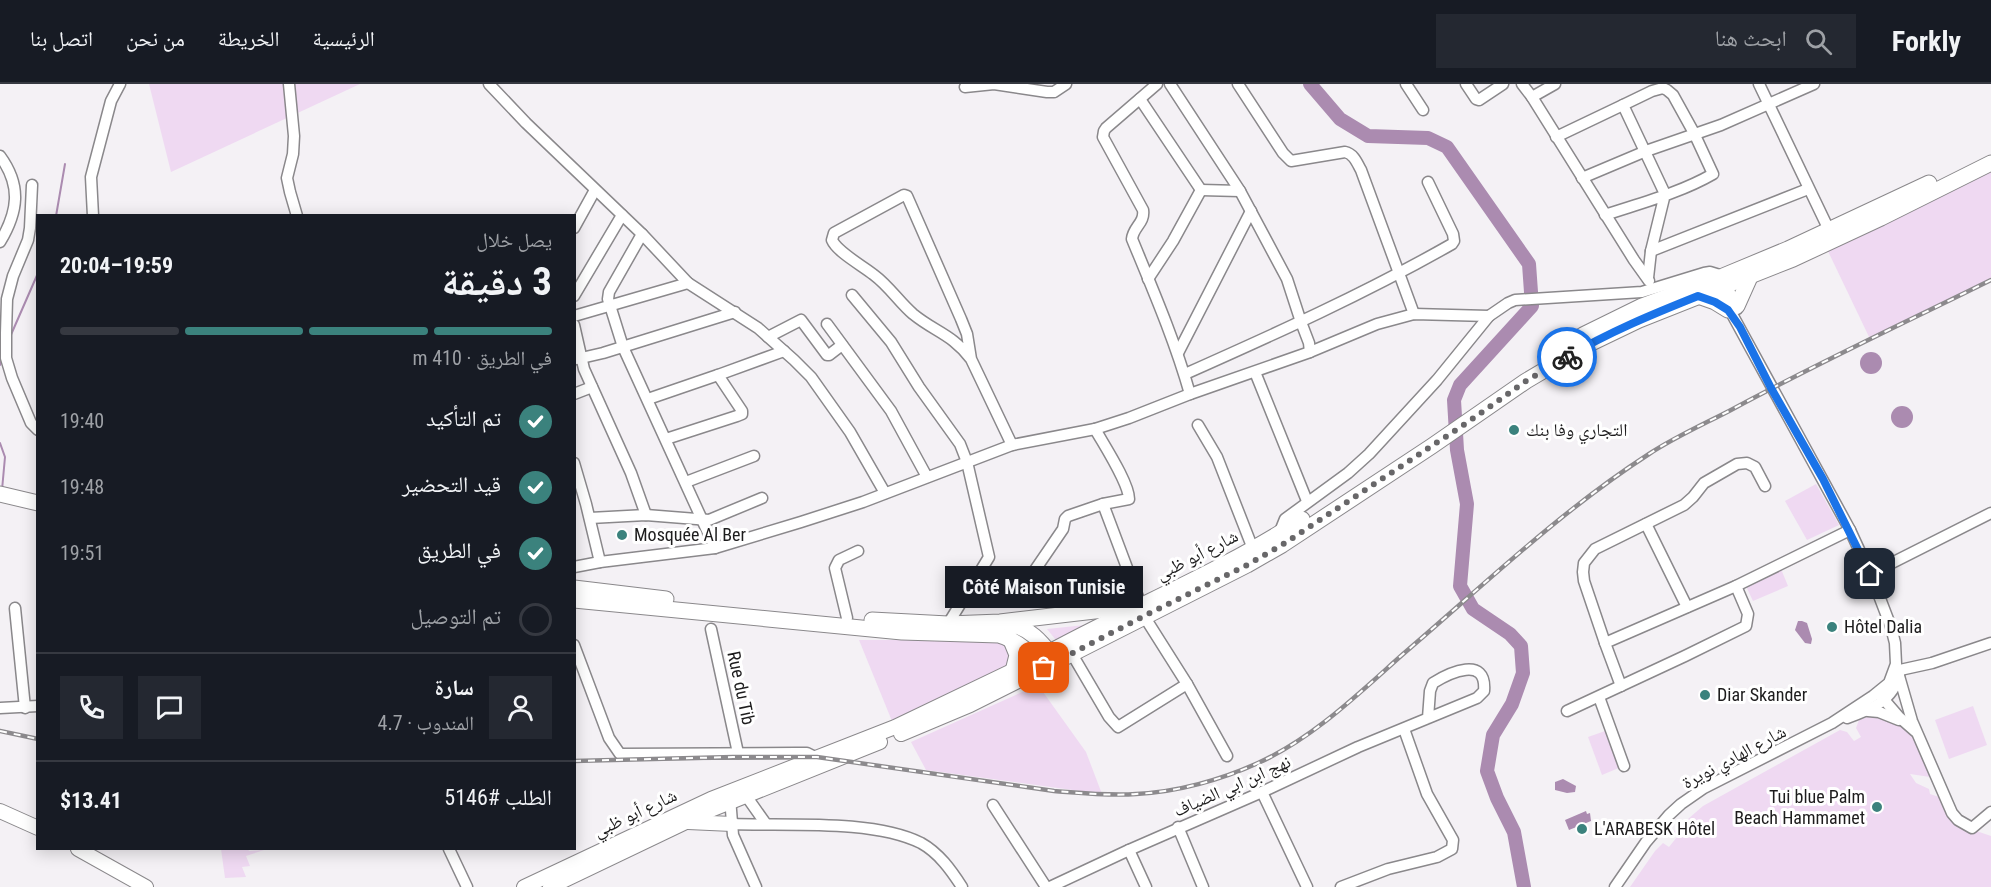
<!DOCTYPE html>
<html lang="ar">
<meta charset="utf-8">
<style>
body{margin:0;font-family:"Roboto Condensed","Noto Naskh Arabic",sans-serif;background:#242831;color:#f1f3f6;direction:rtl;height:100vh;display:flex;flex-direction:column;font-size:22px;white-space:nowrap}
*{box-sizing:border-box;margin:0}
p{font-size:20px;color:#9ea1a6}
.icon{flex:none;width:33px;height:33px;fill:none;stroke:currentColor;stroke-width:2;stroke-linecap:round;stroke-linejoin:round}
.map{position:relative;flex:1;overflow:hidden;direction:ltr}
.side{position:absolute;left:36px;top:130px;width:540px;height:636px;display:flex;flex-direction:column;background:#171b24;border-radius:0px;box-shadow:0 3px 15px #0003;direction:rtl}
.side>*{flex:none}
.pin{position:absolute;display:grid;place-items:center;width:51px;height:51px;color:#fff;margin:-26px;border-radius:12px;box-shadow:0 3px 9px #0006}
.courier{position:absolute;display:grid;place-items:center;width:60px;height:60px;margin:-30px;border:4px solid #1a73e8;border-radius:50%;background:#fff;color:#222;box-shadow:0 2px 8px #0007}
.bubble{position:absolute;height:42px;border-radius:0px;background:#171b24;box-shadow:0 3px 15px #0003;font-size:20px;font-weight:700;line-height:42px;text-align:center;direction:rtl}
.headline em{font-style:normal;font-weight:700}
.headline div{display:flex;flex-direction:column-reverse}
.headline{display:flex;align-items:center;justify-content:space-between;height:102px;padding:0 24px}
h1{font-size:39px;font-weight:700;line-height:45px}
.bar{display:grid;grid-template-columns:repeat(4,1fr);gap:9px 6px;align-content:center;height:72px;padding:0 24px}
.bar i{height:8px;border-radius:4px;background:#363941}
.bar .selected{background:#3b827d}
.bar p{grid-column:span 4}
.line{display:flex;align-items:center;gap:15px;padding:0 24px;border-top:2px solid #363941}
.line div{flex:1}
.round{display:grid;place-items:center;flex:none;width:63px;height:63px;border-radius:0px;background:#242831}
ol{padding:0 24px;list-style:none}
li{display:flex;align-items:center;gap:18px;height:66px}
li p{margin-inline-start:auto}
li .icon{padding:6px;border-radius:50%;background:#3b827d;color:#fff;stroke-width:4}
li:last-child{color:#9ea1a6}
li i{width:33px;height:33px;border:3px solid #363941;border-radius:50%}
header{display:flex;align-items:center;gap:36px;box-sizing:border-box;height:84px;padding:0 30px;background:#171b24;border-bottom:2px solid #363941}
header strong{font-size:28px}
nav{display:flex;gap:33px;margin-inline-start:auto;font-size:21px}
.search{width:420px;height:54px;background:#242831;display:flex;align-items:center;gap:15px;box-sizing:border-box;padding:0 21px;border-radius:0px;color:#9ea1a6;font-size:22px}
.map>svg:first-child{display:block}
</style>
<header>
<strong>Forkly</strong>
<div class="search"><svg class="icon" aria-label="search" viewBox="0 0 24 24"><circle cx="10" cy="10" r="6"/><path d="M15 15l6 6"/></svg>ابحث هنا</div>
<nav><a>الرئيسية</a><a>الخريطة</a><a>من نحن</a><a>اتصل بنا</a></nav>
</header>
<div class="map">
<svg width="1991" height="803" viewBox="0 0 1991 803">
<rect width="100%" height="100%" fill="#f4f1f5"/>
<g fill="#efd9f2">
<path d="M149 0H360L171 88Z"/>
<path d="M1991 82V197L1871 257 1826 163Z"/>
<path d="M1816 400 1839 441 1807 456 1785 417Z"/>
<path d="M1781 485 1788 502 1753 517 1745 500Z"/>
<path d="M1104 539 1060 561 1047 545Z"/>
<path d="M859 556H1015L1018 577 894 642Z"/>
<path d="M1038 601 1086 668 1102 710 926 686 911 658Z"/>
<path d="M1973 622 1987 661 1949 675 1935 636Z"/>
<path d="M1875 630C1882 633 1892 634 1898 638 1915 648 1922 676 1930 693L1910 690 1916 699 1929 705 1930 710 1939 713 1953 739 1991 752V803H1630L1655 767 1663 759 1669 763 1677 753 1673 748 1703 722 1840 646 1847 648 1854 657 1861 653 1856 644 1859 636Z"/>
<path d="M1608 646 1621 683 1602 691 1588 653Z"/>
<path d="M221 765H248L249 767 264 766 246 772 250 782 242 783 246 793 225 794Z"/>
</g>
<g fill="#ab8bb0">
<circle cx="1871" cy="279" r="11"/>
<circle cx="1902" cy="333" r="11"/>
<path d="M1798 537H1802L1807 539 1812 555 1811 560 1805 559 1795 546Z"/>
<path d="M1563 695 1576 702 1575 708 1567 709 1555 706V698Z"/>
<path d="M1586 727 1587 730 1590 729 1591 737 1569 746 1565 736Z"/>
</g>
<g fill="none" stroke-linecap="round" stroke-linejoin="round">
<g stroke="#ab8bb0" stroke-width="2">
<path d="M56 132 65 80"/>
<path d="M10 253 38 189"/>
<path d="M0 281 2 275"/>
<path d="M0 359 5 373 2 406"/>
</g>
<path stroke="#ab8bb0" stroke-width="14" d="M1310 0 1340 35 1368 52 1428 54 1447 63 1529 180 1532 222 1460 301 1454 316 1457 366 1467 420 1460 502 1473 525 1510 550 1521 562 1523 589 1512 620 1493 651 1487 687 1497 714 1514 748 1524 803"/>
<g stroke="#8a888b" stroke-width="13">
<g id="minor">
<path d="M289 0 294 52 293 70 287 94 290 108 297 132"/>
<path d="M489 0 526 39 642 150 688 199 758 244 794 276 811 293 850 348 885 409"/>
<path d="M1157 0 1106 44 1104 47 1103 53 1143 126C1145 139 1133 143 1132 155 1153 206 1175 257 1190 310"/>
<path d="M1170 0 1240 107 1287 195 1301 238 1309 259 1310 268"/>
<path d="M1238 0 1283 69 1291 77 1345 68C1354 70 1357 79 1361 86L1414 230"/>
<path d="M1406 0 1423 26"/>
<path d="M1466 0 1476 15 1479 16 1503 0"/>
<path d="M1522 0 1532 13 1634 176 1649 197"/>
<path d="M1759 0 1829 146"/>
<path d="M965 3 994 0 1047 8H1054L1066 0"/>
<path d="M1532 13 1555 0"/>
<path d="M1140 15 1201 106"/>
<path d="M1556 53 1623 21"/>
<path d="M0 72C22 102 18 128 0 158"/>
<path d="M1582 94 1646 67 1721 41 1814 0"/>
<path d="M32 101 30 144 28 156 13 192 7 215 6 249V274L12 294 31 339 38 346"/>
<path d="M1201 106 1240 107"/>
<path d="M1605 131C1641 119 1680 109 1713 90L1694 49 1673 11 1667 6 1663 4 1652 7 1623 21 1665 110 1651 167 1648 194"/>
<path d="M93 132 91 93 111 17 120 0"/>
<path d="M574 144 595 106"/>
<path d="M642 150 609 208 608 215 623 263 715 464"/>
<path d="M1651 167 1808 105"/>
<path d="M1148 195 1173 157 1201 106"/>
<path d="M852 211 891 258 919 303 960 360 967 378 989 473 948 540"/>
<path d="M574 212 622 131"/>
<path d="M574 232 688 199"/>
<path d="M827 240 891 327 927 393"/>
<path d="M574 241 584 285 631 389 646 431"/>
<path d="M768 253 801 236 827 271H829L842 261"/>
<path d="M1178 269 1251 127"/>
<path d="M577 275 603 269 735 228"/>
<path d="M971 275 967 250 961 235 907 112 904 111 834 149 832 156C837 168 863 182 874 191 889 202 899 218 913 230 935 248 952 250 971 275L1012 361"/>
<path d="M1255 288 1307 417"/>
<path d="M1185 290C1275 250 1366 209 1452 160L1454 157 1453 150 1428 98"/>
<path d="M718 291 784 267"/>
<path d="M574 310 592 303"/>
<path d="M648 315 718 291 742 327V330L737 332 666 355"/>
<path d="M1198 341 1217 373 1253 465"/>
<path d="M574 379 586 420 600 478"/>
<path d="M686 398 754 372"/>
<path d="M1103 420 1141 521"/>
<path d="M590 434 646 431 709 436 762 414"/>
<path d="M1646 440 1687 523"/>
<path d="M1279 450 1285 435 1348 389 1369 370 1437 296 1489 232 1508 219 1515 216 1642 208 1704 189 1710 188 1723 192 1737 225"/>
<path d="M574 483 600 478 715 464 801 438 863 418 1012 361 1095 345 1129 334 1190 310 1310 268 1377 240 1414 230 1489 232"/>
<path d="M1870 490 1991 429"/>
<path d="M962 516 982 511 1020 508 1063 445 1065 435 1068 432 1103 420 1129 415C1129 399 1104 361 1095 345"/>
<path d="M15 524 25 624"/>
<path d="M1144 532 1187 600 1227 672"/>
<path d="M847 534 835 484 839 476 858 467"/>
<path d="M711 545 738 669"/>
<path d="M1605 559 1584 497 1583 488 1584 479 1595 465 1684 421 1693 413 1704 399 1737 380 1747 379 1755 383 1765 402"/>
<path d="M574 561 609 654 620 670 796 669H807L819 675"/>
<path d="M1072 570 1109 633 1118 643 1187 600"/>
<path d="M1900 586 1932 579 1991 559"/>
<path d="M1899 592 1912 637 1952 729 1958 736 1972 744 1991 728"/>
<path d="M1621 602 1605 559 1736 502 1850 446"/>
<path d="M1880 611 1899 633 1915 647"/>
<path d="M1599 613 1624 682"/>
<path d="M0 624 38 622"/>
<path d="M1567 627 1685 572 1746 542 1748 530 1736 502"/>
<path d="M1868 627 1879 628 1899 636"/>
<path d="M1847 634C1870 626 1893 617 1899 591"/>
<path d="M742 706 766 740"/>
<path d="M1262 708 1307 803"/>
<path d="M730 714 733 751 756 803"/>
<path d="M993 721 1046 803"/>
<path d="M732 740C786 742 873 735 921 759 939 769 951 786 962 803"/>
<path d="M1178 743 1203 803"/>
<path d="M449 765 467 803"/>
<path d="M1129 766 1146 803"/>
<path d="M1050 803 1129 766 1262 708 1358 663 1477 614 1484 607C1487 571 1449 589 1433 599L1430 607 1428 634"/>
<path d="M1341 803 1388 785 1437 773 1452 765 1453 756 1427 710 1404 645"/>
<path d="M1615 803 1646 758 1669 731 1681 720 1704 704 1832 639 1873 612 1889 599 1896 580 1895 559 1891 543 1873 496 1850 446 1715 199"/>
</g>
</g>
<g stroke="#8a888b" stroke-width="16">
<g id="major">
<path d="M901 650 970 621 1044 584"/>
<path d="M0 727 38 744"/>
<path d="M688 738 732 740"/>
<path d="M78 765 146 803"/>
<path d="M524 803 711 715 895 643 1037 575"/>
<path d="M550 803 713 725 880 658"/>
</g>
</g>
<g stroke="#8a888b" stroke-width="17">
<g id="highway">
<path d="M1698 212 1715 218 1728 226"/>
<path d="M1737 222 1750 193"/>
<path d="M1550 271 1583 251 1642 222 1723 192 1788 165 1929 99"/>
<path d="M0 410 38 419"/>
<path d="M574 504 666 515"/>
<path d="M574 516 902 548 999 551C1016 556 1033 570 1044 584L1247 481 1282 461 1432 362 1526 297 1587 261 1639 236 1793 175 1881 134 1991 79"/>
<path d="M872 536 948 540 1000 538 1129 523"/>
<path d="M1009 540C1031 544 1042 559 1055 575"/>
<path d="M1010 554 1017 571 1013 587"/>
<path d="M1037 575C1124 526 1218 490 1302 435"/>
</g>
</g>
<use href="#minor" stroke="#fff" stroke-width="10"/>
<use href="#major" stroke="#fff" stroke-width="14"/>
<use href="#highway" stroke="#fff" stroke-width="15"/>
<g stroke="#8c8a8d" stroke-width="4.5">
<g id="rail">
<path d="M0 647 38 655"/>
<path d="M574 677 733 673H817L1054 707C1081 709 1109 712 1136 710 1177 708 1221 696 1258 679 1313 654 1357 611 1402 571 1483 502 1559 428 1649 370 1675 353 1704 340 1731 326 1816 280 1904 239 1991 196"/>
</g>
</g>
<use href="#rail" stroke="#fff" stroke-width="2" stroke-dasharray="7" stroke-linecap="butt"/>
</g>
<g fill="none" stroke-linecap="round" stroke-linejoin="round">
<path stroke="#686769" stroke-width="6" stroke-dasharray="0 10.8" d="M1044 584 1144 532 1247 481 1282 461 1468 338 1526 297 1567 273"/>
<path stroke="#1a73e8" stroke-width="8" d="M1567 273C1609 248 1653 230 1698 212L1715 218 1728 226 1740 243 1771 304 1823 395 1870 490"/>
</g>
<g fill="#3b827d" stroke="#fff" stroke-width="2">
<circle cx="1514" cy="346" r="6"/>
<circle cx="622" cy="451" r="6"/>
<circle cx="1832" cy="543" r="6"/>
<circle cx="1705" cy="611" r="6"/>
<circle cx="1877" cy="723" r="6"/>
<circle cx="1582" cy="745" r="6"/>
</g>
<g text-anchor="middle" stroke-width="6" stroke-linejoin="round" paint-order="stroke">
<g font-size="18" fill="#1d1c1d" stroke="#fff" text-anchor="start">
<text x="1526" y="352">التجاري وفا بنك</text>
<text x="634" y="457">Mosquée Al Ber</text>
<text x="1844" y="549">Hôtel Dalia</text>
<text x="1717" y="617">Diar Skander</text>
<text x="1865" y="719" text-anchor="end">Tui blue Palm<tspan x="1865" dy="21">Beach Hammamet</tspan></text>
<text x="1594" y="751">L'ARABESK Hôtel</text>
</g>
<g font-size="18" fill="#1d1c1d" stroke="#fff">
<text transform="translate(1197 471) rotate(-27)" y="6">شارع أبو ظبي</text>
<text transform="translate(741 604) rotate(78)" y="6">Rue du Tib</text>
<text transform="translate(1734 673) rotate(-28)" y="6">شارع الهادي نويرة</text>
<text transform="translate(1232 702) rotate(-24)" y="6">نهج ابن ابي الضياف</text>
<text transform="translate(635 729) rotate(-25)" y="6">شارع أبو ظبي</text>
</g>
</g>
</svg>
<div class="pin" style="left:1044px;top:584px;background:#ea580c"><svg class="icon" aria-label="bag" viewBox="0 0 24 24"><path d="M5 8h14l-1 12H6zM9 8a3 3 0 0 1 6 0"/></svg></div>
<div class="pin" style="left:1870px;top:490px;background:#1f2937"><svg class="icon" aria-label="home" viewBox="0 0 24 24"><path d="M3 11l9-7 9 7M6 9v11h12V9"/></svg></div>
<div class="courier" style="left:1567px;top:273px"><svg class="icon" aria-label="bike" viewBox="0 0 24 24"><circle cx="6" cy="16" r="4"/><circle cx="18" cy="16" r="4"/><path d="M6 16l4-8h5l3 8M10 8l3 8H6M13 5h3"/></svg></div>
<div class="bubble" style="left:945px;top:482px;width:198px">Côté Maison Tunisie</div>
<section class="side">
<div class="headline"><div><h1>3 دقيقة</h1><p>يصل خلال</p></div><em>19:59–20:04</em></div>
<div class="bar"><i class="selected"></i><i class="selected"></i><i class="selected"></i><i></i><p>في الطريق · 410 m</p></div>
<ol>
<li><svg class="icon" aria-label="check" viewBox="0 0 24 24"><path d="M5 12l5 5 9-10"/></svg>تم التأكيد<p>19:40</p></li>
<li><svg class="icon" aria-label="check" viewBox="0 0 24 24"><path d="M5 12l5 5 9-10"/></svg>قيد التحضير<p>19:48</p></li>
<li><svg class="icon" aria-label="check" viewBox="0 0 24 24"><path d="M5 12l5 5 9-10"/></svg>في الطريق<p>19:51</p></li>
<li><i></i>تم التوصيل</li>
</ol>
<div class="line" style="height:108px"><a class="round"><svg class="icon" aria-label="person" viewBox="0 0 24 24"><circle cx="12" cy="8" r="4"/><path d="M4 21q1-7 8-7t8 7"/></svg></a><div><b>سارة</b><p>المندوب · 4.7</p></div><a class="round"><svg class="icon" aria-label="chat" viewBox="0 0 24 24"><path d="M4 5h16v11H9l-5 4z"/></svg></a><a class="round"><svg class="icon" aria-label="phone" viewBox="0 0 24 24"><path d="M5 4h4l2 5-3 2q2 4 5 5l2-3 5 2v4C11 20 4 13 5 4z"/></svg></a></div>
<div class="line" style="height:78px"><div>الطلب #5146</div><b>$13.41</b></div>
</section>
</div>
